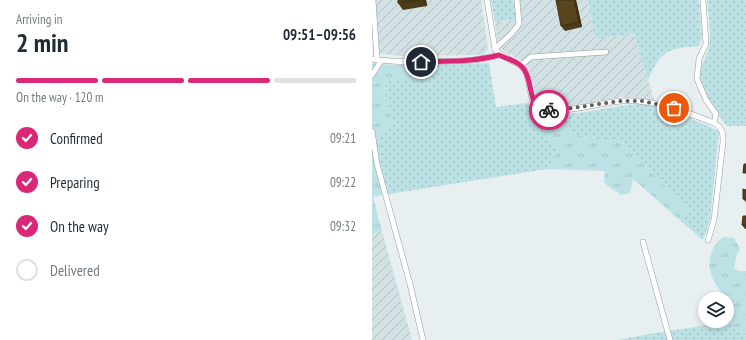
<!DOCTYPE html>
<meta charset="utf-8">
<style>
body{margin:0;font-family:"PT Sans Narrow",sans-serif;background:#f6f6f7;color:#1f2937;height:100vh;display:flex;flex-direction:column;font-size:15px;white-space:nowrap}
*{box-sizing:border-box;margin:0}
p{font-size:13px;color:#747a83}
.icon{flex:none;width:22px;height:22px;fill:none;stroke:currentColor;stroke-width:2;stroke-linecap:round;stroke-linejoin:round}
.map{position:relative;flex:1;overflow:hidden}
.drawer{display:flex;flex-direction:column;background:#fff;width:372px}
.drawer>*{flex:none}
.buttons{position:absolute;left:326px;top:292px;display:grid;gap:8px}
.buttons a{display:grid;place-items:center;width:36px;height:36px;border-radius:50%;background:#fff;box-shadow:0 2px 6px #0003;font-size:20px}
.pin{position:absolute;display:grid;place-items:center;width:34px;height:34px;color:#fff;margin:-17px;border:2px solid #fff;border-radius:50%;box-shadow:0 1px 4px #0007}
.courier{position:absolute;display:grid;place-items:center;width:40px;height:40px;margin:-20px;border:3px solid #db2777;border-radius:50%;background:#fff;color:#222;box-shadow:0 1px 5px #0007}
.summary em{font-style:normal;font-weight:700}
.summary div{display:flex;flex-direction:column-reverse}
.summary{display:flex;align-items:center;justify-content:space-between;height:68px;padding:0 16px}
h1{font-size:26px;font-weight:700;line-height:30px}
.bar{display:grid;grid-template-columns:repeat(4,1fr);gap:6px 4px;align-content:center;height:48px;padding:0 16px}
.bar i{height:5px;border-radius:3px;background:#e0e1e3}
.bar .current{background:#db2777}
.bar p{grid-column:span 4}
ol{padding:0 16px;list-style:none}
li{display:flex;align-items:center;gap:12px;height:44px}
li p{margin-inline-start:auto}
li .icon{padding:4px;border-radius:50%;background:#db2777;color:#fff;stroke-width:4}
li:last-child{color:#747a83}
li i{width:22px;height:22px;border:2px solid #e0e1e3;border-radius:50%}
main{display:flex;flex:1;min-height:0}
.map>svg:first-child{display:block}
</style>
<main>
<section class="drawer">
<div class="summary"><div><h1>2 min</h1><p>Arriving in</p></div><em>09:51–09:56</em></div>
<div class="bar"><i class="current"></i><i class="current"></i><i class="current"></i><i></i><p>On the way · 120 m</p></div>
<ol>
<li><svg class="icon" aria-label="check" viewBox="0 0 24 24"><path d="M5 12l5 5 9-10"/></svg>Confirmed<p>09:21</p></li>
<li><svg class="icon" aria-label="check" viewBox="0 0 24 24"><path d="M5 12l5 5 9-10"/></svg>Preparing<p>09:22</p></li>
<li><svg class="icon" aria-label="check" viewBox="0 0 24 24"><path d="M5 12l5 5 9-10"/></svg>On the way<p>09:32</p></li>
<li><i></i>Delivered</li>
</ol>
</section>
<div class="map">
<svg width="374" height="340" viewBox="0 0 374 340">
<defs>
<pattern id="industrial-furrows" width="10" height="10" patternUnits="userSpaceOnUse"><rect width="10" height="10" fill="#d2e1e3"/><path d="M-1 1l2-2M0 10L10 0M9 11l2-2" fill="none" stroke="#b3c0c2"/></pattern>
<pattern id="grass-tufts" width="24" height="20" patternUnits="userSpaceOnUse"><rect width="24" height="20" fill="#bde2e6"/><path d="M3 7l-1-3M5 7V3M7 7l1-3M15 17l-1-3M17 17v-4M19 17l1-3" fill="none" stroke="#a1c1c4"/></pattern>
<pattern id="park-dots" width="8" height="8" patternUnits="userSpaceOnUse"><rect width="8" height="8" fill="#bde2e6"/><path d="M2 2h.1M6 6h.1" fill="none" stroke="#a1c1c4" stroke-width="1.8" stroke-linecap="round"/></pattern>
</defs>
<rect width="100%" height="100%" fill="#e8eff0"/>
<g fill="url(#industrial-furrows)">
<path d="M0 0H109L116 49 112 55 29 56 2 53 0 31Z"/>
<path d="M141 0H216L223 39 262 33 282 100 250 97 198 106H179L169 103 164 97 157 68 149 60 133 52 127 46 125 38 123 22 144 20Z"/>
<path d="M10 231 40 340H0V234Z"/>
</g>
<g fill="url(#grass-tufts)">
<path d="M0 63 37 66 40 80 13 81 21 130 11 195 1 197 10 231 0 234Z"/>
<path d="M192 123 203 134 221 139H242L255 145 307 202 317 211 310 222 261 179 258 193 249 195 232 183 233 171 175 169 186 151 174 134 180 124Z"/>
<path d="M352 237 362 238 368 249 364 257 362 268 367 271H374V336L356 322 362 314C355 293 331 280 339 254 343 245 344 242 352 237Z"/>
</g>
<g fill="url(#park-dots)">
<path d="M119 0H141L144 20 123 22Z"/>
<path d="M216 0H327L330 37 327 46C297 48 289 50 276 80L262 33 223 39Z"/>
<path d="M335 0H374V126H355C345 113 327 90 328 73 329 64 335 56 337 47 340 36 336 12 335 0Z"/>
<path d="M117 63 124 107 155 103C157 106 160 110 163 112 181 122 245 104 269 104 292 105 325 121 347 131L338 221 331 240 310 222 317 211 307 202 255 145 242 139H221L203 134 192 123 180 124 174 134 186 151 175 169 11 195 7 132 21 129 13 81 40 79 37 66Z"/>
<path d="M356 322 374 336V340H245L289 332Z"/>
</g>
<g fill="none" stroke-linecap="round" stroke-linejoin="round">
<g stroke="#969c9d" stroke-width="6">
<g id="service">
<path d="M1 0 5 60"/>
<path d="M115 0 123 49C131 60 149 61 154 72 159 83 156 104 170 109 188 115 229 102 249 101 282 99 312 111 342 123L344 114 334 100 325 79 327 59 334 44 331 0"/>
<path d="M123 49 140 33 147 24 145 0"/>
<path d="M0 59C18 62 35 62 53 62 78 61 103 62 127 55"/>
<path d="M149 65 159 57 234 52"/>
<path d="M0 75 9 61"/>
<path d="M0 131 5 164 38 284 51 340"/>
<path d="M336 240 342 220 351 142C351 133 351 128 342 123"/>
<path d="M271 242 298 340"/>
</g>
</g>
<use href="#service" stroke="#fff" stroke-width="5"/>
</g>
<g fill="#4c3a19">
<path d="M26 0H54L55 6 31 10 26 3Z"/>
<path d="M204 0 210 27 193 31 189 26Z"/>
<path d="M374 190V202L371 199Z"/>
<path d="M374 216V229H373L370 225Z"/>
</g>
<g fill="#3e3014">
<path d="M51 0H54L55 6Z"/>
<path d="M202 0H204L210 27 207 22Z"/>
</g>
<g fill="#58441d" stroke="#3e3014">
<path d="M26 0H48L26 3Z"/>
<path d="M184 0H202L207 22 189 26Z"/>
<path d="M372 164H374V173H371Z"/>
<path d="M371 189 374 190V199H371Z"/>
<path d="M371 216H374V225H370Z"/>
</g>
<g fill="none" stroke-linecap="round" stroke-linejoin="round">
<path stroke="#5c6061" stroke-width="4" stroke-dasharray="0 7.2" d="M177 110 194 109 248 101H270L302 108"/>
<path stroke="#db2777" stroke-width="5" d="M49 62C75 61 102 62 127 55 135 59 149 62 153 71 162 87 154 106 177 110"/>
</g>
</svg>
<div class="buttons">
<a><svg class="icon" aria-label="layers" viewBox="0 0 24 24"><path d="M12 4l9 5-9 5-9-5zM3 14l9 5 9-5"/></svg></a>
</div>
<div class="pin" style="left:302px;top:108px;background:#ea580c"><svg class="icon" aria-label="bag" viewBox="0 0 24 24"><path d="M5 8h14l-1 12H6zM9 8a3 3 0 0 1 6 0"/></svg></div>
<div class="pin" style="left:49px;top:62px;background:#1f2937"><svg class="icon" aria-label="home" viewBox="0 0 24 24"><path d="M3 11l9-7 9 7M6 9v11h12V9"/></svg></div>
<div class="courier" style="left:177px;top:110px"><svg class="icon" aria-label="bike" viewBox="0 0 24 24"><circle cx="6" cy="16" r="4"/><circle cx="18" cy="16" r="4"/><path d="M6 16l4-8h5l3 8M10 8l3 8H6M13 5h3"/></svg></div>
</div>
</main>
